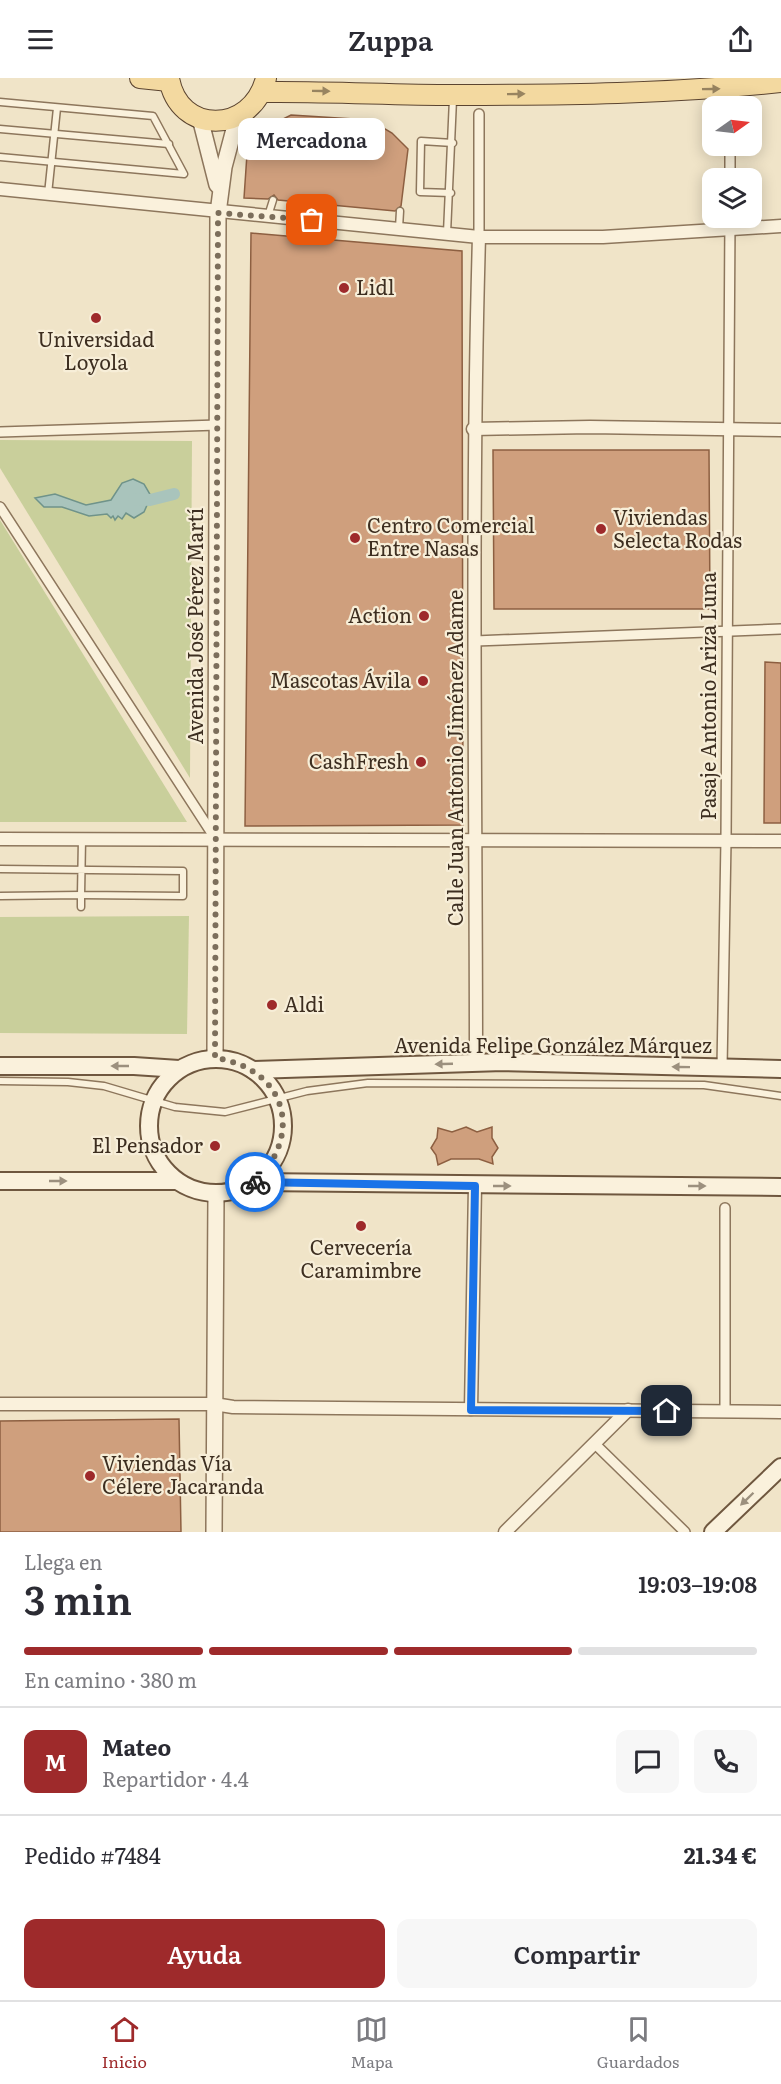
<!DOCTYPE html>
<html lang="es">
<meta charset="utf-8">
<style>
body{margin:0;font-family:Literata,serif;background:#f7f7f7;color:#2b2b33;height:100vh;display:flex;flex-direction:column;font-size:22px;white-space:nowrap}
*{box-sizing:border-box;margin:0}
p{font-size:20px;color:#7c7c81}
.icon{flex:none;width:33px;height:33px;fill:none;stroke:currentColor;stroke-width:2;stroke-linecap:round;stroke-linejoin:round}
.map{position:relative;height:1454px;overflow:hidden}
.sheet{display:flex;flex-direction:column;background:#fff;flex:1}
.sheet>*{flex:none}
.needle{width:39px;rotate:76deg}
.buttons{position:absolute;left:702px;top:18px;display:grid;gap:12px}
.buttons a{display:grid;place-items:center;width:60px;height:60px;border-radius:12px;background:#fff;box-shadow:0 3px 15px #0003;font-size:30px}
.pin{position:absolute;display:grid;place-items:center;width:51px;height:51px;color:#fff;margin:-26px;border-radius:12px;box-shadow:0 3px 9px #0006}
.courier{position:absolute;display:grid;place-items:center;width:60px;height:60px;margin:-30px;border:4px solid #1a73e8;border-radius:50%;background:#fff;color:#222;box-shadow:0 2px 8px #0007}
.bubble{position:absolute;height:42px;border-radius:12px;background:#fff;box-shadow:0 3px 15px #0003;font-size:20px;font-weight:600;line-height:42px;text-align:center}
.headline em{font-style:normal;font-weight:600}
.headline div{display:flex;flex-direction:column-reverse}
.headline{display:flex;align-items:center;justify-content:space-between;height:102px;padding:0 24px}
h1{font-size:39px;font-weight:600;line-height:45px}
.bar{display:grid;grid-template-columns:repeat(4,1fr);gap:9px 6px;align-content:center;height:72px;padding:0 24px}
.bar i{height:8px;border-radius:4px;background:#e1e1e2}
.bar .selected{background:#9e2a2b}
.bar p{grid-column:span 4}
.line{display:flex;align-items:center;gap:15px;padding:0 24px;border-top:2px solid #e1e1e2}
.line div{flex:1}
.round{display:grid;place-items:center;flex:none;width:63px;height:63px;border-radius:12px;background:#f7f7f7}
.action{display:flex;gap:12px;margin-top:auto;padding:12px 24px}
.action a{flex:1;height:69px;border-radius:12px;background:#9e2a2b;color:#fff;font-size:24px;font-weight:600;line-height:69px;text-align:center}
.action a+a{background:#f7f7f7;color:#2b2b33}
header{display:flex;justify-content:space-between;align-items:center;height:78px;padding:0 24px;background:#fff;font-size:27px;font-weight:600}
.tab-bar{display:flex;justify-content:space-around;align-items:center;height:84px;border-top:2px solid #e1e1e2;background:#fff;font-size:16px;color:#7c7c81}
.tab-bar a{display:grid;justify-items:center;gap:3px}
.tab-bar .selected{color:#9e2a2b}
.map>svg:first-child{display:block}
</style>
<header><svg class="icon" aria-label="menu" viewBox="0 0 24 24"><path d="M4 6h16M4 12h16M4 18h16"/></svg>Zuppa<svg class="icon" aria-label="share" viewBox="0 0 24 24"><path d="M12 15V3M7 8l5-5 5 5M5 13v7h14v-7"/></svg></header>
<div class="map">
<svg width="781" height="1454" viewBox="0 0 781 1454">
<rect width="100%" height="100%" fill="#f0e4c8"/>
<g fill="#c9cf9b">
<path d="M0 362 192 363 190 700 0 390Z"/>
<path d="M0 442 187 744H0Z"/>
<path d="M189 838 187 956 0 955V839Z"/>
</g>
<path fill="#a9c4bc" stroke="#6f938a" stroke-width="1.5" d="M133 401 144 406 151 418 144 434 134 440 126 435 122 441 118 438 115 442 113 438 111 440 107 436 89 438 62 429H44L35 420 55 416 86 427 111 422 122 405Z"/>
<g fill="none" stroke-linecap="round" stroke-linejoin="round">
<path stroke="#a9c4bc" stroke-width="12" d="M134 421 150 422 174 416"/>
</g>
<g fill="#cf9f7d" stroke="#8d5f41" stroke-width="1.5">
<path d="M291 37 370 42 392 55 408 71 401 128 395 133 278 122 274 117 268 121 244 120 247 76 259 53Z"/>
<path d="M251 155 462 173 463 747 245 748Z"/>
<path d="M493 372H709L710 531H494Z"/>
<path d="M765 584 781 585V745H764Z"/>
<path d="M466 1049 477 1054 492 1049V1060L498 1070 492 1079 493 1086 479 1081H451L438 1087 436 1077 431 1070 437 1060 438 1050 452 1054Z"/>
<path d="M179 1341 181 1454H0V1343Z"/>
</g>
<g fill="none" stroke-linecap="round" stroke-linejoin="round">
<g stroke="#8d765c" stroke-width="9">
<g id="service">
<path d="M0 24 153 38 184 96 0 79"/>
<path d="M0 51 169 66"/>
<path d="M451 115 420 114 421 63 453 65"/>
<path d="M48 116 57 30"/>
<path d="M268 138 273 122"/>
<path d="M399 150 400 133"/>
<path d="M447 155 453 21"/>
<path d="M0 791 183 793V818L81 817 82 761"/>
<path d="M0 818 81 817V829"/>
<path d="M0 1003 68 1004 104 1008 175 1029 225 1034 307 1013 368 1005 704 1007 781 1018"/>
</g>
</g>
<g stroke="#8d765c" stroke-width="12">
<g id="pedestrian">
<path d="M730 28V26"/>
<path d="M730 100V68"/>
<path d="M479 159V36"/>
<path d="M0 354 218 347"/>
<path d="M0 429 215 760"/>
<path d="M475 563 781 551"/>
<path d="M722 990 726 762 730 140"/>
<path d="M725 1328V1130"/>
<path d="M594 1365 685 1454"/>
</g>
</g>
<g stroke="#8d765c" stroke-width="15">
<g id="minor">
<path d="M0 111 479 159H603L781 148"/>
<path d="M473 351 590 349 781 352"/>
<path d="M0 761 781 763"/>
<path d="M476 985C476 710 471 434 479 159"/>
<path d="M0 1326H214L233 1329 781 1334"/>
<path d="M471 1331 475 1108"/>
<path d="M505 1454 628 1332"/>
</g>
</g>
<g stroke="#8d765c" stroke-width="18">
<g id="tertiary">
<path d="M200 40 217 107"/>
<path d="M215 980 218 135 224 89 237 40"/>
<path d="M214 1454 216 1117"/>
</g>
</g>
<g stroke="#6f573f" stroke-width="20">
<g id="secondary">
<circle cx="216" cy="1048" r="67"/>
<path d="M0 988H134L179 991"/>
<path d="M253 992 503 984 781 991"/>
<path d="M0 1103H176"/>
<path d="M254 1104 781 1109"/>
<path d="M713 1454 781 1389"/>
</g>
</g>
<g stroke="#5b4430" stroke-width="22">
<g id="primary">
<path d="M140 0 169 3"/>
<path d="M169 0C178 57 252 57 266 0"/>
<path d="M262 14C326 13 390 17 454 17 562 17 673 16 781 4"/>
</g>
</g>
<use href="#service" stroke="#faf1dc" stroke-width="6"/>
<use href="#pedestrian" stroke="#faf1dc" stroke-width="9"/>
<use href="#minor" stroke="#faf1dc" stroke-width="12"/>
<use href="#tertiary" stroke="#faf1dc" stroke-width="15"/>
<use href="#secondary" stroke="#faf1dc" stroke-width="16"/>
<use href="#primary" stroke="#f3d9a0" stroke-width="20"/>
</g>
<defs><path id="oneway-solid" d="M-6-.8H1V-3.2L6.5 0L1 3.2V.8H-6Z" transform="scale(1.5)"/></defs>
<g fill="#988460">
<use href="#oneway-solid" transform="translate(711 11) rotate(-1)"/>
<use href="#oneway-solid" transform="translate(321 13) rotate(1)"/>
<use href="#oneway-solid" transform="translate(516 16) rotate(-1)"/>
</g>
<g fill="#9c907e">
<use href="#oneway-solid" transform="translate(444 986) rotate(178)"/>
<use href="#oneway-solid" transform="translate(120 988) rotate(-180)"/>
<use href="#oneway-solid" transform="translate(681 989) rotate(-179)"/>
<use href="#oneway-solid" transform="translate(58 1103)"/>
<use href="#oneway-solid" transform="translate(502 1108)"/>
<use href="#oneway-solid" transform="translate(697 1108)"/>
<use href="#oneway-solid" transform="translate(747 1421) rotate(136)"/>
</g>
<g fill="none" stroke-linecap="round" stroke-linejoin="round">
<path stroke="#7c6e5b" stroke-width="6" stroke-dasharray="0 10.8" d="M255 1104C305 1055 285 990 215 980L218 135 312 142"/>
<path stroke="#1a73e8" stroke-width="8" d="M255 1104 475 1108 471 1332 667 1333"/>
</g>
<g fill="#9e2a2b" stroke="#f7eed8" stroke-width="2">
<circle cx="344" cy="210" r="6"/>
<circle cx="96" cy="240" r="6"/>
<circle cx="601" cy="451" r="6"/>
<circle cx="355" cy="460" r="6"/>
<circle cx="424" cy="538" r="6"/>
<circle cx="423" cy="603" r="6"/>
<circle cx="421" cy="684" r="6"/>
<circle cx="272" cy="927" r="6"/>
<circle cx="215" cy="1068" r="6"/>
<circle cx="361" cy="1148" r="6"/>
<circle cx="90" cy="1398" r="6"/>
</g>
<g text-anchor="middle" stroke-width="4.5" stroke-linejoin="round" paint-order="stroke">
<g font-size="20" fill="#3d2e20" stroke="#f7eed8" text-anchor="start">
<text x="356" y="217">Lidl</text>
<text x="96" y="269" text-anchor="middle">Universidad<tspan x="96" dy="23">Loyola</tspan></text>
<text x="613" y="447">Viviendas<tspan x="613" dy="23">Selecta Rodas</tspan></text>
<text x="367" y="455">Centro Comercial<tspan x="367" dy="23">Entre Nasas</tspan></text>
<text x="412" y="545" text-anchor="end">Action</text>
<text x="411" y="610" text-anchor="end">Mascotas Ávila</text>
<text x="409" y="691" text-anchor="end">CashFresh</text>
<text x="284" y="934">Aldi</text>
<text x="203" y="1075" text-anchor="end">El Pensador</text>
<text x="361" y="1177" text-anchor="middle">Cervecería<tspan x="361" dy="23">Caramimbre</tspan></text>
<text x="102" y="1393">Viviendas Vía<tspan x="102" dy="23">Célere Jacaranda</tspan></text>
</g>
<g font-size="20" fill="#3d2e20" stroke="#f7eed8">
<text transform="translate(196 548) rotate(-90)" y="7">Avenida José Pérez Martí</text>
<text transform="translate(709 618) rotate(-90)" y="7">Pasaje Antonio Ariza Luna</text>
<text transform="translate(456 680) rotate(-90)" y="7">Calle Juan Antonio Jiménez Adame</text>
<text x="553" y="975">Avenida Felipe González Márquez</text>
</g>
</g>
</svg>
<div class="buttons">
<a><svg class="needle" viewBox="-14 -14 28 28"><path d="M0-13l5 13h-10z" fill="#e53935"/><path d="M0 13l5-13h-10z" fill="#7c7c81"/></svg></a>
<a><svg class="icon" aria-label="layers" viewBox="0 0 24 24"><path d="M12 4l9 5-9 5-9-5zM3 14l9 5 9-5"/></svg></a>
</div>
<div class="pin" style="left:312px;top:142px;background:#ea580c"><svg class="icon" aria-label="bag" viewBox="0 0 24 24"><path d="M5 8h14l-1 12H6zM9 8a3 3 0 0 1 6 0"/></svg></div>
<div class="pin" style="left:667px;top:1333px;background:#1f2937"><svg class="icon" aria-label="home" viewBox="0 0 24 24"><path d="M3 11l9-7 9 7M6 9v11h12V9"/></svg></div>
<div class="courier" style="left:255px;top:1104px"><svg class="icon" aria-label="bike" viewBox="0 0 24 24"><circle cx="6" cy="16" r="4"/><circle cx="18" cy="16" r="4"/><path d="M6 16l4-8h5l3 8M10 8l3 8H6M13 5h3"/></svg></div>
<div class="bubble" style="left:238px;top:40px;width:147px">Mercadona</div>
</div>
<section class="sheet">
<div class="headline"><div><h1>3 min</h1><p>Llega en</p></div><em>19:03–19:08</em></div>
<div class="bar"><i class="selected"></i><i class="selected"></i><i class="selected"></i><i></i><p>En camino · 380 m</p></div>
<div class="line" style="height:108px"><b class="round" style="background:#9e2a2b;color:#fff">M</b><div><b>Mateo</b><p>Repartidor · 4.4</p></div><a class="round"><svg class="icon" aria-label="chat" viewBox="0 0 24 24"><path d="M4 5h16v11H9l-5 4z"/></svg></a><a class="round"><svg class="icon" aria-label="phone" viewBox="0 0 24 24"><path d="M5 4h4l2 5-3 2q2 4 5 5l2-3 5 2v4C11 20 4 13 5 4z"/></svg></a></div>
<div class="line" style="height:78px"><div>Pedido #7484</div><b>21.34 €</b></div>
<div class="action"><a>Ayuda</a><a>Compartir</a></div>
</section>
<nav class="tab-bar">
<a class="selected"><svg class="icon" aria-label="home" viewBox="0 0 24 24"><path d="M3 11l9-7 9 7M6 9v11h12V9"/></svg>Inicio</a>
<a><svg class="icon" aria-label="map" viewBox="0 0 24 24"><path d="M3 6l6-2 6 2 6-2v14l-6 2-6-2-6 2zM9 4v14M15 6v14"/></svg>Mapa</a>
<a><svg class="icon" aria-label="saved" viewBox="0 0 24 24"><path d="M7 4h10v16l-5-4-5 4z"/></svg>Guardados</a>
</nav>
